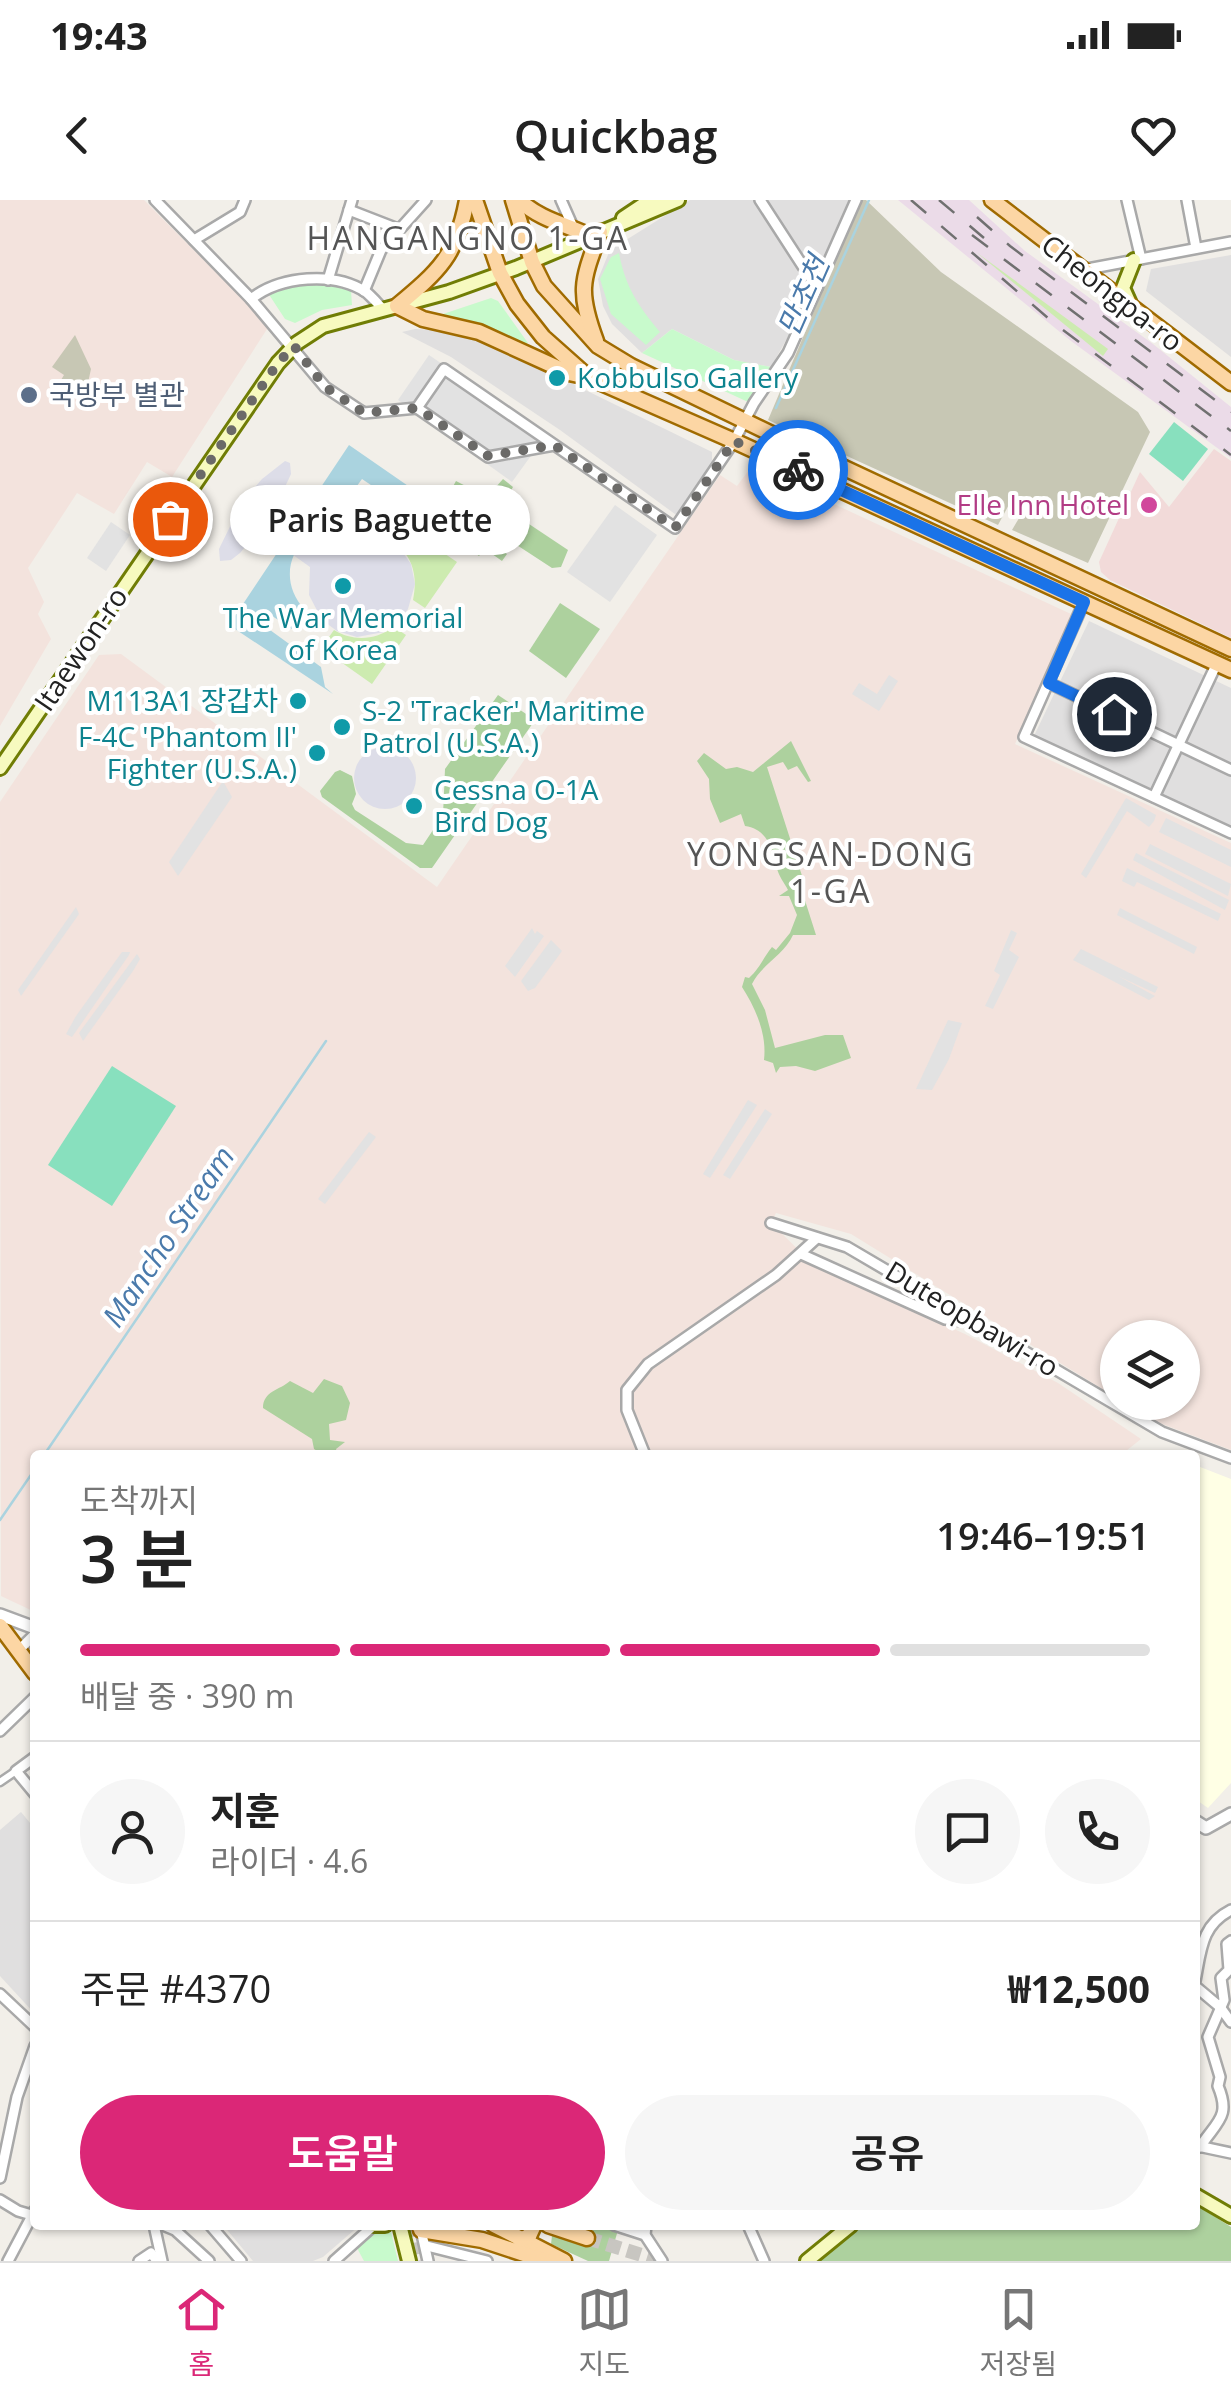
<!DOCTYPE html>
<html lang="ko">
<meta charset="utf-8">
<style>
body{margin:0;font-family:"Open Sans","Noto Sans KR",sans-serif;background:#f6f6f6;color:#222;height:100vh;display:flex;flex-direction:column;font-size:38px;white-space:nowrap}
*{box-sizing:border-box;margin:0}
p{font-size:32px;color:#767676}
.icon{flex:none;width:55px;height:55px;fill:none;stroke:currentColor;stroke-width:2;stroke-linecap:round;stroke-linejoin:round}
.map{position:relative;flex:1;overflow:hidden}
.sheet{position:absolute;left:30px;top:1250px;width:1170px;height:780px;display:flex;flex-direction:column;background:#fff;border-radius:10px;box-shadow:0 2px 8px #0004}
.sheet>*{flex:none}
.tools{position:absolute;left:1100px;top:1120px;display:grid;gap:20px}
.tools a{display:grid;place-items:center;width:100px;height:100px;border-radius:50%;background:#fff;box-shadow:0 2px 8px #0004;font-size:50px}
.pin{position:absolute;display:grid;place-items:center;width:85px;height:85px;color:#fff;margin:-42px;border:5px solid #fff;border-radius:50%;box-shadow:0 2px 10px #0007}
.courier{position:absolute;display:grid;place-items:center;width:100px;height:100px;margin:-50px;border:8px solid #1a73e8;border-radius:50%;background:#fff;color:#222;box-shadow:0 2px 12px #0007}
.bubble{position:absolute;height:70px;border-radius:35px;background:#fff;box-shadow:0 2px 8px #0004;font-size:32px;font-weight:600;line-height:70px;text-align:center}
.overview em{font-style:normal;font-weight:600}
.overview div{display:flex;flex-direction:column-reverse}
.overview{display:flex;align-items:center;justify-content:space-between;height:170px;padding:0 50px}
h1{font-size:65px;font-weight:600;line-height:75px}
.bar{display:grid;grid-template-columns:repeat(4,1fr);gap:15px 10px;align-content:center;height:120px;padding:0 50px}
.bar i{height:12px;border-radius:8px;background:#e0e0e0}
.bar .selected{background:#db2777}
.bar p{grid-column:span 4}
.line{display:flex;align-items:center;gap:25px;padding:0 50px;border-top:2px solid #e0e0e0}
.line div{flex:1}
.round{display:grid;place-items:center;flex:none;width:105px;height:105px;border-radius:52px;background:#f6f6f6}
.cta{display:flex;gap:20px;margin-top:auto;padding:20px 50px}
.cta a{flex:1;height:115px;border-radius:60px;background:#db2777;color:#fff;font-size:40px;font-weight:600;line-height:115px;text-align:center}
.cta a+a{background:#f6f6f6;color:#222}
.status{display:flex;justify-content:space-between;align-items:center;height:70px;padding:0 50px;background:#fff;direction:ltr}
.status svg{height:28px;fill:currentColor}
header{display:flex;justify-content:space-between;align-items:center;height:130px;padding:0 50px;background:#fff;font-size:45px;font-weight:600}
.tab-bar{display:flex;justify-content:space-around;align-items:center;height:140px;border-top:2px solid #e0e0e0;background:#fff;font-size:28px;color:#767676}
.tab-bar a{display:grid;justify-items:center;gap:5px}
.tab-bar .selected{color:#db2777}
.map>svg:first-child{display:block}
</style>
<div class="status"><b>19:43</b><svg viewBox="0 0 49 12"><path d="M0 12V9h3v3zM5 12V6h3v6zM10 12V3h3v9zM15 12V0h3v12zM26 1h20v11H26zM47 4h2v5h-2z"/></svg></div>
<header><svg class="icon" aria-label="back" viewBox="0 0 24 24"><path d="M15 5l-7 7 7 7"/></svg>Quickbag<svg class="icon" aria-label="heart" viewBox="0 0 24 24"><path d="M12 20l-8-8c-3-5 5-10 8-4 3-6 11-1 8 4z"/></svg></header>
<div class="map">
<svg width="1231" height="2061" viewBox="0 0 1231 2061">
<rect width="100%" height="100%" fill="#f2efe9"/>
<g fill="#e0dfdf">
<path d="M690 0H854L804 108 771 167 734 160 672 129 642 153 612 124 603 106 598 79 610 50Z"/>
<path d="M1231 55V157L1146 91 1151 69Z"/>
<path d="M415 129 456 131 522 159 712 252V268L679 317 560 230 451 157 402 132Z"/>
<path d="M1089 421 1231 488V630L1033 538Z"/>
<path d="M21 1612 35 1629V1814L0 1776V1630Z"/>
<path d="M223 2025H360L323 2057 313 2061H253Z"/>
</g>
<path fill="#f2dad9" d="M1214 249 1231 261V438L1110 380 1101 372 1099 362 1140 272 1169 307Z"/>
<path fill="#ebdbe8" d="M898 0H969L1025 51 1153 144 1231 207V258L1071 141Z"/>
<path fill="#ffffe5" d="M1195 1265 1231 1279V1583L1208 1608 1195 1599Z"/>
<g fill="#f3e3dd">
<path d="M0 0H144L269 126 172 277 147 262 114 314 77 293 28 368 44 402 38 414 51 439 0 526Z"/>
<path d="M752 266 1071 414 1015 544 1231 643V1250L1157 1222 1124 1203 1182 1202V1138H1118L1117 1198 851 1034 776 1013 771 1023 814 1065 965 1134 1058 1183 1141 1239 1121 1255H35V1412L1 1396 0 602 99 455 121 454 437 687 720 275 737 286Z"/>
</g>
<g fill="#c7c7b4">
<path d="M861 0H866L941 72 1138 212 1150 232 1088 363 1012 330 1025 308 1012 299 998 325 768 220Z"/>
<path d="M75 135 91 169 86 192 78 187 72 195 58 185 64 175 52 167Z"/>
</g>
<g fill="#cdebb0">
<path d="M976 52 1108 149 1103 156Z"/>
<path d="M405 327 457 362 425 408 413 400C418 377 413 356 394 342Z"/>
<path d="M394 427 406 435 372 484 321 448 334 430C354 442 375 440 394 427Z"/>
</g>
<g fill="#add19e">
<path d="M503 279 513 287 502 306 568 350 561 367 552 368 446 299 456 281 487 297Z"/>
<path d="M441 314 453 317 507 354 502 361 485 349 479 356 427 321Z"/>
<path d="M560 403 600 429 566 478 529 451Z"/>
<path d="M498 495 535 520 432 668H420L322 597 320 591 335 572 340 570 352 576 356 594 352 604 355 610 406 643 423 645 443 615 445 569Z"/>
<path d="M791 541 811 581 808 582 797 566 788 570 783 562 767 567 804 682 802 691 816 735H793C784 755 761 765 752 784L765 810 775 848 825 835H843L851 858 815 871 796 866 780 867 776 873 773 863 764 860C767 834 756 809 742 787L745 777 749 778C760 768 763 758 772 747L776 750 790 733 797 715 789 696H779L788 690C785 684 778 675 777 668 773 651 768 629 745 626L741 614 720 623 710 599 709 579 697 561 704 553 726 569 737 567 753 572Z"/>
<path d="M324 1179 342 1186 350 1203 346 1220 329 1224 330 1240 345 1242 336 1249 338 1255H324L314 1249 312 1239 263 1208C263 1191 280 1190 290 1181L313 1193Z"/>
<path d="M1195 2004 1231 2027V2061H817L864 2025H1195Z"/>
<path d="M572 2025H601L618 2030 609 2061H588L551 2044 552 2036 556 2034 588 2043 593 2030Z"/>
</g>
<g fill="#c8facc">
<path d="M619 53C625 86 638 106 660 132L646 145 611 114 600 79 611 57Z"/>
<path d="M328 84 351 91 352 105 322 110 295 123 285 119 268 93 287 85Z"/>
<path d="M491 98 498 101 528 143 520 144 440 115Z"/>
<path d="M672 129 734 160 771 167 748 202 642 153Z"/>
<path d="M372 2032H391L398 2061H364L357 2048Z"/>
</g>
<g fill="#88e0be">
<path d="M1174 222 1208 249 1183 281 1149 254Z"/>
<path d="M112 866 176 906 112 1006 48 965Z"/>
</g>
<g fill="#e2e2e2">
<path d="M429 155 546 235 512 282 398 200Z"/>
<path d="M615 305 657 335 610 402 567 372Z"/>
<path d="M111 322 130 335 106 371 87 358Z"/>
<path d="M889 475 898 481 879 511 852 494 859 483 877 494Z"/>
<path d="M223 581 232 597 178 676 169 662Z"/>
<path d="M1126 598 1156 615 1154 621 1149 627 1127 611 1086 678 1081 674Z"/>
<path d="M1166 618 1231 650V667L1159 632Z"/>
<path d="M1150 644 1231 684 1228 696 1145 654Z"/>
<path d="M1136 653 1229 700 1225 710 1133 660Z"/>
<path d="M1127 668 1221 714 1218 721 1137 682 1134 687 1122 681Z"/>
<path d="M76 707 79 714 21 796 18 790Z"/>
<path d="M1120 708 1197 747 1194 754 1117 715Z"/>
<path d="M532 728 535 734 537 731 544 736 515 777 505 766Z"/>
<path d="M1011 730 1017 733 1009 750 1019 757 993 809 985 806 1000 775 994 771Z"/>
<path d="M551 740 562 751 535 788 528 791 521 781Z"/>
<path d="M1081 749 1158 787 1155 793 1118 776 1155 796 1149 800 1073 760Z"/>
<path d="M122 752H130L129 755 72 837 66 834 76 816Z"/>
<path d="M137 754 140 759 133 771 83 841 79 833Z"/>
<path d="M948 820 962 823 949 859 932 890 916 889Z"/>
<path d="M748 900 757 905 710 978 703 974Z"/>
<path d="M765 909 772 914 730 979 723 975Z"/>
<path d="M369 932 376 937 325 1004 318 999Z"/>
</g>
<g fill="#dddde8">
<path d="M285 261 290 263 291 274 272 315 240 353 231 360 220 361 219 349 242 302 262 279Z"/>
<path d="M292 318 328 342 344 333 362 330 385 336 396 343 411 364 415 384 408 409 400 420 384 432 357 437 337 431 322 420 309 395 310 367 275 342Z"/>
<circle cx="385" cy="578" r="31"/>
</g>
<path fill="#aad3df" d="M349 245 453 317 441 314 426 322 362 279 354 290 376 305 364 322C311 309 265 367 305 410L292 429 266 412 259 422 321 467 325 487 333 494 229 425Z"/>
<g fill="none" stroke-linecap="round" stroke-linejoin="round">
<g stroke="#aad3df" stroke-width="2.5">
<path d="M776 208 869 0"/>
<path d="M44 1255 326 841"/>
<path d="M0 1320 35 1269"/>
</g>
<path stroke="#c8c6c1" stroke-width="12" stroke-dasharray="12 6" stroke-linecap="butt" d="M411 2025 417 2061"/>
<path stroke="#c8c6c1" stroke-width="14" stroke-dasharray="14 7" stroke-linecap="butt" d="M587 2038 661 2061"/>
<g stroke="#a9a9a9" stroke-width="11">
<path id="pedestrian" d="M0 1582 16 1571"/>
</g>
<g stroke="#a9a9a9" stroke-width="14">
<g id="minor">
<path d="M155 0 251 99 325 187 364 213 417 208"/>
<path d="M561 0 573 27"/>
<path d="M1127 0 1141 59"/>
<path d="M1187 0 1196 48"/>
<path d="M349 10 398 29"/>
<path d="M194 40 240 12 245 0"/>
<path d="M1082 70 1231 42"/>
<path d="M328 80 352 0"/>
<path d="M817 88 856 0"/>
<path d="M364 91 381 50 426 0"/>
<path d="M251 99C280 76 334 71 366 92 372 97 378 104 383 109"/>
<path d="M554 245 488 257 417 208 444 169C521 222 598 275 675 328L734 241 754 203 788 153 817 88 760 0"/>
<path d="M1084 402 1024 537 1231 633"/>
<path d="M1049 483 1231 570"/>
<path d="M1154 597 1217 463"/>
<path d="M771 1023 847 1047 1162 1232 1231 1258"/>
<path d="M801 1054 945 1119 975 1122"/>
<path d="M645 1255 627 1210V1190L648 1164 776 1075 817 1038"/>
<path d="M19 1450 35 1434"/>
<path d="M0 1531 35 1497"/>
<path d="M35 1557 16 1571 35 1594"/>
<path d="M1195 1781C1201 1751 1201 1725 1231 1710"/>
<path d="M1195 1786 1220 1807 1231 1822"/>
<path d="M0 1794 35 1827"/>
<path d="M1198 1946 1231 1953"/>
<path d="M1200 1947C1217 1921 1231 1917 1218 1886L1220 1877 1208 1837 1224 1800 1221 1778 1229 1770 1227 1744 1231 1741"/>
<path d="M0 1978 17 1897 35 1846"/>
<path d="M0 2000 18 2011 35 2016"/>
<path d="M154 2025 162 2061"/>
<path d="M163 2025 175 2030 209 2061"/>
<path d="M210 2025 241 2061"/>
<path d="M414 2025 421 2030 428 2061"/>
<path d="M614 2025 645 2035"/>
<path d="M646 2025 645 2035 662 2061"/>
<path d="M748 2025 764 2061"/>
<path d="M427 2046 487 2061"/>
<path d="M8 2061 35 2010"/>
<path d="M139 2061 151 2053 157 2061"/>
<path d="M334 2061 372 2027"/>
</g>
</g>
<g stroke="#a9a9a9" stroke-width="16">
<g id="tertiary">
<path d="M0 1415 35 1428"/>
<path d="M1195 1621 1206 1628 1231 1614"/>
</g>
</g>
<g stroke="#707d05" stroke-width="18">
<g id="secondary">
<path d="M637 12 657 0"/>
<path d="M623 18 650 0"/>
<path d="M1132 108 1123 88 1134 60"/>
<path d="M0 568 278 163 297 143 323 126 449 92 516 68 678 0"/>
<path d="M1195 1995 1231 2016"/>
<path d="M374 2025H385"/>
<path d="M400 2025 409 2061"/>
<path d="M807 2061 851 2025"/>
</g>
</g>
<g stroke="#a06b00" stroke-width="19">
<g id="primary">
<path d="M467 0C457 55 439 71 397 106L423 119 479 132 569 173 583 176"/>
<path d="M475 0 500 73 517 104 543 137 588 177 734 241 1231 470"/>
<path d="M513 0 532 62 544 86 598 146 631 166 776 236 1231 449"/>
<path d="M519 0C542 21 566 24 592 37"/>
<path d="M992 0 1231 183"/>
<path d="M596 141C577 90 582 81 600 32"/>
<path d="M0 1426 35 1473"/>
<path d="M494 2025 564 2061"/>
<path d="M548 2025 587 2038"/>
<path d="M421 2030 482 2040 545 2061"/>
<path d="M520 2040 529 2036 534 2025"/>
</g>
</g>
<use href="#pedestrian" stroke="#fff" stroke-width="6"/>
<use href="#minor" stroke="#fff" stroke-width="9"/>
<use href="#tertiary" stroke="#fff" stroke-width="11"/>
<use href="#secondary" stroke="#f7fabf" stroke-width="12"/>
<use href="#primary" stroke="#fcd6a4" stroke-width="14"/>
<g stroke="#707070" stroke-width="2.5" stroke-dasharray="20 20" stroke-linecap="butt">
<path d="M911 0 1055 124 1231 255"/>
<path d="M939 0 984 38"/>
<path d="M977 17 1010 46 1231 212"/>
<path d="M972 35 1231 231"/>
</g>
</g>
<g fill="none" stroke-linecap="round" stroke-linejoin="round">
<path stroke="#6b6a68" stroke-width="10" stroke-dasharray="0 18" d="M170 319 278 163 294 146 325 187 364 213 417 208 488 256 554 245 675 328 734 241 798 270"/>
<path stroke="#1a73e8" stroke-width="12" d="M798 270 1084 402 1049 483 1114 514"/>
</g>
<g fill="#0f9aa8" stroke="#fff" stroke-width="4">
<circle cx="557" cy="178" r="10"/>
<circle cx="343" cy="386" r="10"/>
<circle cx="298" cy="501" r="10"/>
<circle cx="342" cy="527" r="10"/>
<circle cx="317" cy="553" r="10"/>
<circle cx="414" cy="606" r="10"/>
</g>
<circle fill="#5c6f8a" stroke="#fff" stroke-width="4" cx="29" cy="195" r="10"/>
<circle fill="#d1479c" stroke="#fff" stroke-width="4" cx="1149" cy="305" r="10"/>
<g text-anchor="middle" stroke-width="8" stroke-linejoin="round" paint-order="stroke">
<g font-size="28" fill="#222" stroke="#fff">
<text transform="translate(1112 93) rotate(38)" y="10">Cheongpa-ro</text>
<text transform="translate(81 449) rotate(-56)" y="10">Itaewon-ro</text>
<text transform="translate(972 1119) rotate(31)" y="10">Duteopbawi-ro</text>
</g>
<g font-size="28" fill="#0d838f" stroke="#fff" text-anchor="start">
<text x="577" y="188">Kobbulso Gallery</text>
<text x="343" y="428" text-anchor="middle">The War Memorial<tspan x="343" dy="32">of Korea</tspan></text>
<text x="278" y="511" text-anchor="end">M113A1 장갑차</text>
<text x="362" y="521">S-2 'Tracker' Maritime<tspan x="362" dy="32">Patrol (U.S.A.)</tspan></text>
<text x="297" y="547" text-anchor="end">F-4C 'Phantom II'<tspan x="297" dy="32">Fighter (U.S.A.)</tspan></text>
<text x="434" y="600">Cessna O-1A<tspan x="434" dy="32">Bird Dog</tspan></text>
</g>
<g font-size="28" fill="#4e5e75" stroke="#fff" text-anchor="start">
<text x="49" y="205">국방부 별관</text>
</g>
<g font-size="28" fill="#b23c85" stroke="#fff" text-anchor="end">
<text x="1129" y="315">Elle Inn Hotel</text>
</g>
<g font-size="30" font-style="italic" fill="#4a7aab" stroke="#fff">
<text transform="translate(804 96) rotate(-66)" y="10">만초천</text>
<text transform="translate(169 1037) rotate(-56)" y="10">Mancho Stream</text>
</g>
<g font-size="32" letter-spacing="2.5" fill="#555" stroke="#fff">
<text x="468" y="50">HANGANGNO 1-GA</text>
<text x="831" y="666">YONGSAN-DONG<tspan x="831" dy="37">1-GA</tspan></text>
</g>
</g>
</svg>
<div class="tools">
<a><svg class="icon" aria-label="layers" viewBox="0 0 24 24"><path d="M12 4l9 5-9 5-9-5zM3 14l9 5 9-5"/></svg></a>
</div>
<div class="pin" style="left:170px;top:319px;background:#ea580c"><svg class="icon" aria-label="bag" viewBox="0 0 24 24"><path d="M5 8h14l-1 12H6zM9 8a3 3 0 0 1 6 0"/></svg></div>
<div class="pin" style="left:1114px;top:514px;background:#1f2937"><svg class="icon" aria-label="home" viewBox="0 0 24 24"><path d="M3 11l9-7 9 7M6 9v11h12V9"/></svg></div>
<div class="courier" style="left:798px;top:270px"><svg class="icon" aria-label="bike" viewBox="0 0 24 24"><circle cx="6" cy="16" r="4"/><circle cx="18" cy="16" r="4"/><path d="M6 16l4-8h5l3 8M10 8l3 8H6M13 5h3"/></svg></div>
<div class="bubble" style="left:230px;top:285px;width:300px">Paris Baguette</div>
<section class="sheet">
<div class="overview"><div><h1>3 분</h1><p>도착까지</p></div><em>19:46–19:51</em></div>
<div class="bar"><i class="selected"></i><i class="selected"></i><i class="selected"></i><i></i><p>배달 중 · 390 m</p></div>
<div class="line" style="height:180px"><a class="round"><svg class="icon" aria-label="person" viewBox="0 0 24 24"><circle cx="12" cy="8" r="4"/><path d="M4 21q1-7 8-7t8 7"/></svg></a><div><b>지훈</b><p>라이더 · 4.6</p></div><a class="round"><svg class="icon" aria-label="chat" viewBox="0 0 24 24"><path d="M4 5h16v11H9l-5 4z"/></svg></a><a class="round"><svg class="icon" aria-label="phone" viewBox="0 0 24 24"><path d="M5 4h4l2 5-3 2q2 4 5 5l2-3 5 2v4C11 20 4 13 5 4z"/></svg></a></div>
<div class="line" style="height:130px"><div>주문 #4370</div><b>₩12,500</b></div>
<div class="cta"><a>도움말</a><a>공유</a></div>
</section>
</div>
<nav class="tab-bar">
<a class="selected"><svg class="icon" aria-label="home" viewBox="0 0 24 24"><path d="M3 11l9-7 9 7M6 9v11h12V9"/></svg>홈</a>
<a><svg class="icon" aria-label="map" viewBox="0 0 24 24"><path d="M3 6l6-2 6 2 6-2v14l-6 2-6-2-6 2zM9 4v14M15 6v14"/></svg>지도</a>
<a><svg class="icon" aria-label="saved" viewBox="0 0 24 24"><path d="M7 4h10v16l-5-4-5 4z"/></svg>저장됨</a>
</nav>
